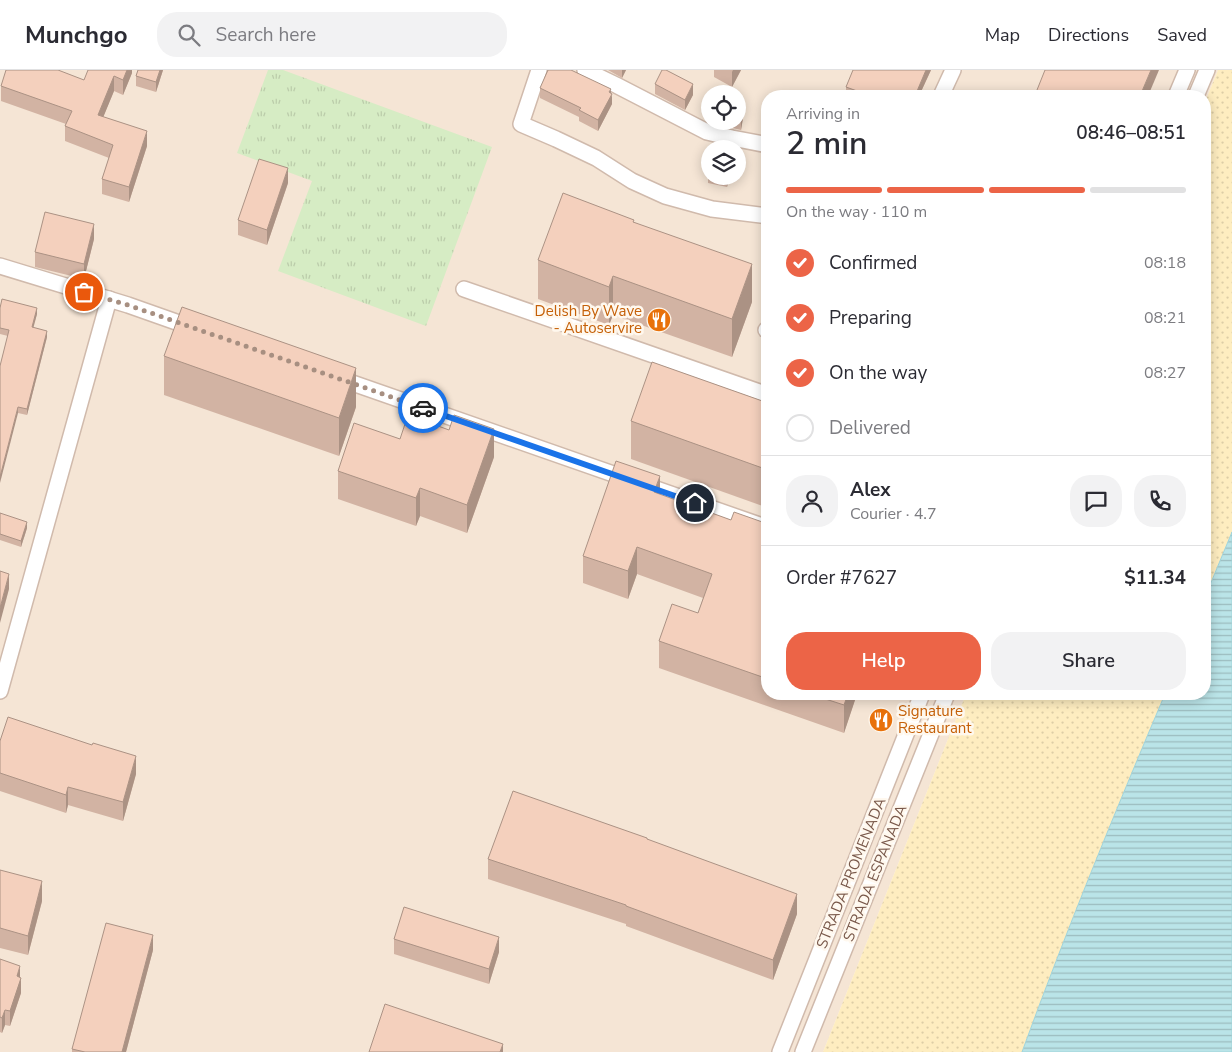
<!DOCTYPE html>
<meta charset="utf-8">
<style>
body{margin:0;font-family:"Nunito Sans",sans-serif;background:#f2f2f3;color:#2b2b33;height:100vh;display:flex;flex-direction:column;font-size:19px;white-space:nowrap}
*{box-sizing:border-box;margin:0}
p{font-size:16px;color:#7c7c81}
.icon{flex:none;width:28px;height:28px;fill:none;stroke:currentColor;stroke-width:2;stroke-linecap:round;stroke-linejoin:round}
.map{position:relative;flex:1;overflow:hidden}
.details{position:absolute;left:761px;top:20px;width:450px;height:610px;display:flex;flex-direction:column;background:#fff;border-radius:20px;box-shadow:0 2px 12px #0003}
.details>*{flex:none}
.controls{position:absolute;left:701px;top:15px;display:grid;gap:10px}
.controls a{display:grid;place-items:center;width:45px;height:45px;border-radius:50%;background:#fff;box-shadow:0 2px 12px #0003;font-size:25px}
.pin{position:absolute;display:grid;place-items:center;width:42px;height:42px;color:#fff;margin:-21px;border:2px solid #fff;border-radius:50%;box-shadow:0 1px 5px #0007}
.courier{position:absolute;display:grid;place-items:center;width:50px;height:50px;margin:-25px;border:4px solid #1a73e8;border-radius:50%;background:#fff;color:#222;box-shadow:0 1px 6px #0007}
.headline em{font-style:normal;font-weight:600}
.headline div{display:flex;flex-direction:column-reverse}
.headline{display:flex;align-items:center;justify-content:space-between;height:85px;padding:0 25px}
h1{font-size:32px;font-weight:600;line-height:38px}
.bar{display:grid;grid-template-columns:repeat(4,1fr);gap:8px 5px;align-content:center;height:60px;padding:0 25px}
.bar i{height:6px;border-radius:4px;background:#e1e1e2}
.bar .selected{background:#ec6447}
.bar p{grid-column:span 4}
.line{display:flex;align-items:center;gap:12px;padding:0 25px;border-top:1px solid #e1e1e2}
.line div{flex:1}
.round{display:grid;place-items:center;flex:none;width:52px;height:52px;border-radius:20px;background:#f2f2f3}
ol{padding:0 25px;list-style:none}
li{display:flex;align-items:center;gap:15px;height:55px}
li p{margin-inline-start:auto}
li .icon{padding:5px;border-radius:50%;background:#ec6447;color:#fff;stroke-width:4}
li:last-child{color:#7c7c81}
li i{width:28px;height:28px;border:2px solid #e1e1e2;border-radius:50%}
.action{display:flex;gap:10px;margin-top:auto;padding:10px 25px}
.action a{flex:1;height:58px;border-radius:20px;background:#ec6447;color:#fff;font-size:20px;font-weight:600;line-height:58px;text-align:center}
.action a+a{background:#f2f2f3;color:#2b2b33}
header{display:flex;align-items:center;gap:30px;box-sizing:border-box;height:70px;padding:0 25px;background:#fff;border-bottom:1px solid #e1e1e2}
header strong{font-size:24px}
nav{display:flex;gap:28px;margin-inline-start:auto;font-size:18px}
.search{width:350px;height:45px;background:#f2f2f3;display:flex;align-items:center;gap:12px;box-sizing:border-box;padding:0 18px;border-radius:20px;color:#7c7c81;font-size:19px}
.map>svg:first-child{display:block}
</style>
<header>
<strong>Munchgo</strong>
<div class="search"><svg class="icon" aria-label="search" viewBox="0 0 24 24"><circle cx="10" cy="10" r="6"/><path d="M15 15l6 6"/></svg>Search here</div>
<nav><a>Map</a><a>Directions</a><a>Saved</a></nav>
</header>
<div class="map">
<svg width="1232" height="982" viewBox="0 0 1232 982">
<defs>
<pattern id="sand-dots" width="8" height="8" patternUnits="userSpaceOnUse" patternTransform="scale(1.25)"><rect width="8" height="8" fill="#feedc0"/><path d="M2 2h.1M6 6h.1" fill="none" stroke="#ddcda6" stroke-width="1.8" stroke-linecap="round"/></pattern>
<pattern id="park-tufts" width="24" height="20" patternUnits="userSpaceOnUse" patternTransform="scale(1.25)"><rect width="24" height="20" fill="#d6ecc4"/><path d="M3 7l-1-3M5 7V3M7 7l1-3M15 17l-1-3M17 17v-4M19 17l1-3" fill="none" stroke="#bca"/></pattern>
<pattern id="water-rules" width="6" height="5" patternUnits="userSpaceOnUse" patternTransform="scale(1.25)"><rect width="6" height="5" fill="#bae4e8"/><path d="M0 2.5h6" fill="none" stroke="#9cbcbe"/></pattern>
</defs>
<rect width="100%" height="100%" fill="#fdf4e7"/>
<path fill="#f5e5d5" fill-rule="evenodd" d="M0 0H1218L1205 32V26H768V624H966L823 982H0ZM710 24H738V51H710ZM710 79H738V106H710Z"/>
<g fill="url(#sand-dots)">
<path d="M1218 0H1232V462L1205 527V32Z"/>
<path d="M966 624H1165C1115 742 1066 861 1022 982H823Z"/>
</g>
<path fill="url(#park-tufts)" d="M268 0H283L492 77 426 256 278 201 312 111 237 83Z"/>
<path fill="url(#water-rules)" stroke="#a0d4db" d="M1232 462V982H1022C1066 861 1115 742 1165 624H1205V527Z"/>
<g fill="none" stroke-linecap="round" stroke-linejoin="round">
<g stroke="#d0baac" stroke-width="18">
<g id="street">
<path d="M539 0 521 54 556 69 596 88 632 111 665 126 712 139 768 146"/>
<path d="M585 0 616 15 707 62 732 68 768 75"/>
<path d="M941 26 953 0"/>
<path d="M1176 26 1187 0"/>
<path d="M1196 26 1207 0"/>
<path d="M0 196 128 235 196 259"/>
<path d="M464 219 768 325"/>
<path d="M766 260H768"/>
<path d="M338 308 768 458"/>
<path d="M0 621 109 229"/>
<path d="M780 982 922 624"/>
<path d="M803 982 947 624"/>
</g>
</g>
<use href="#street" stroke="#fff" stroke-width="15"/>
</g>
<g fill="#d2b3a3">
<path d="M132 0V3L123 25 114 21 103 47 147 76 129 132 102 124V109L109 88 65 71V56L66 54 1 31V16L84 10Z"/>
<path d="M138 0H163L156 22 136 16V6Z"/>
<path d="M608 0H626L622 8Z"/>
<path d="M714 0H741L732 17 714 7Z"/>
<path d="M931 0 919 26H846V17Z"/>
<path d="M655 14 693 25 685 40 655 24Z"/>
<path d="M540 18 611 23 612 34 598 61 579 51V47L540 28Z"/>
<path d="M710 27V51H738V31L744 42 741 60 707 52V41Z"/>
<path d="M710 93V106H730L727 117 708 113V103Z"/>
<path d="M288 113 267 175 238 165V150Z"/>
<path d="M634 152 752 232 732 287 613 245 609 255 538 229V190Z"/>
<path d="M94 169 84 209 35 197V182Z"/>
<path d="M0 238 37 244 33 257 47 267 27 345 18 343 8 266 0 264Z"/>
<path d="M164 286 356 337 339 386 164 325Z"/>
<path d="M768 333V438L631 389V351Z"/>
<path d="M400 369 494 387 467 463 420 446 416 456 338 429V401Z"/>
<path d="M660 425 731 450 768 454V624H857L844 663 659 598V571L698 543 703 528 637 504 628 529 583 513V486Z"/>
<path d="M0 443 27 458 21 477 0 470Z"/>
<path d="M896 624H906L905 627Z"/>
<path d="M0 671 92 675 136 704 123 751 68 735 66 743 0 721Z"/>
<path d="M647 769 797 844 773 910 626 856V854L488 809V789Z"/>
<path d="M0 800 42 831 28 885 0 878Z"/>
<path d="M394 869 499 882 489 914 394 884Z"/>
<path d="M153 880 126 982H72V979Z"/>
<path d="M0 889 20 907 21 923 10 956 5 955 2 963 0 962Z"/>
</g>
<g fill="#ab9284">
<path d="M127 0H132V3L123 25V10Z"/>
<path d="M160 0H163L156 22V12Z"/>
<path d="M622 0H626L622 8Z"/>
<path d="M733 0H741L732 17V2Z"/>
<path d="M926 0H931L919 26H915Z"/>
<path d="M1151 0H1159L1148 26H1140Z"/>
<path d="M114 6V21L98 60V45Z"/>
<path d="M693 14V25L685 40V30Z"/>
<path d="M611 19V27L612 24V34L598 61V50Z"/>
<path d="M744 32V42L741 60V50Z"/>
<path d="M147 61V76L129 132V117Z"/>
<path d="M288 98V113L267 175V160Z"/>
<path d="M728 106H730L727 117Z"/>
<path d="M94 154V169L84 209V194Z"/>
<path d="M752 194V232L732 287V249Z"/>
<path d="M613 206V245L609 255V217Z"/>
<path d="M37 238V244L32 263V257Z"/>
<path d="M47 261V267L27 345V339Z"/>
<path d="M356 298V337L339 386V348Z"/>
<path d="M18 337V343L0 413V407Z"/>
<path d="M494 359V387L467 463V435Z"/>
<path d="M660 406V434L654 422Z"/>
<path d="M420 418V446L416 456V428Z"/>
<path d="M27 452V458L21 477V471Z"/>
<path d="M637 477V504L628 529V501Z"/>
<path d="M9 504V519L0 553V538Z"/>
<path d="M848 624H857L844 663V635Z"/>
<path d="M136 686V704L123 751V732Z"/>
<path d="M68 717V735L66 743V725Z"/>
<path d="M42 811V831L28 885V866Z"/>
<path d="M797 824V844L773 910V890Z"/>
<path d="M153 865V880L126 982H122Z"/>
<path d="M499 867V882L489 914V899Z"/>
<path d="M20 896V911L21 908V923L10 956V941L17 906Z"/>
<path d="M5 940V955L2 963V948Z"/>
<path d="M503 974V982H500Z"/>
</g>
<g fill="#f4d0bd" stroke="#ab9284">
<path d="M6 0H58L84 10 88 0H127L123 10 114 6 98 45 147 61 129 117 102 109 113 75 65 56 72 41 1 16Z"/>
<path d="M138 0H160L156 12 136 6Z"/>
<path d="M548 0H571L611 19 609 22 612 24 598 50 579 40 581 38 540 18Z"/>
<path d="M662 0H666L693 14 685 30 655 14Z"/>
<path d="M853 0H926L915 26H871L846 17Z"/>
<path d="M1045 0H1151L1140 26H1039L1035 25Z"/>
<path d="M709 27H710V42L707 41Z"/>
<path d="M738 31 744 32 741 50 738 49Z"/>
<path d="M714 76 726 79H713Z"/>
<path d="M259 89 288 98 267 160 238 150Z"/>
<path d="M710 93V103H708Z"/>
<path d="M563 123 634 150 633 152 752 194 732 249 613 206 609 217 538 190Z"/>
<path d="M45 142 94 154 84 194 35 182Z"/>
<path d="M2 229 37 238 32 257 47 261 27 339 18 337 0 407V296L9 260 0 258V238Z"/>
<path d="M182 237 356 298 339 348 164 286Z"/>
<path d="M652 292 768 333V400L631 351Z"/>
<path d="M408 345 449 360 454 345 494 359 467 435 420 418 416 428 338 401 354 353 400 369Z"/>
<path d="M616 391 660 406 654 422 731 450 734 442 768 454V609L659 571 672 534 698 543 712 504 637 477 628 501 583 486Z"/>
<path d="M0 443 27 452 21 471 0 464Z"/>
<path d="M0 501 9 504 0 538Z"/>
<path d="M810 624H848L844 635Z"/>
<path d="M8 647 92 675 93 673 136 686 123 732 68 717 66 725 0 703V671Z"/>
<path d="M513 721 647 768V769L797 824 773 890 626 836V835L488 789Z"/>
<path d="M0 800 42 811 28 866 0 858Z"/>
<path d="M404 837 499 867 489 899 394 869Z"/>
<path d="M106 853 153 865 122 982H85L72 979Z"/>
<path d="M0 889 20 896 17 906 21 908 10 941 5 940 2 948 0 947Z"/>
<path d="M385 934 503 974 500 982H369Z"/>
</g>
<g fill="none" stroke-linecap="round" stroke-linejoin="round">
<path stroke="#a78f81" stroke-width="5" stroke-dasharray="0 9" d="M84 222 128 235 423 338"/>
<path stroke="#1a73e8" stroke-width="6" d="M423 338 695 433"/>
</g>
<defs>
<g id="restaurant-disc" transform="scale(1.25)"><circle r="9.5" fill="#e8710a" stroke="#fff8ee"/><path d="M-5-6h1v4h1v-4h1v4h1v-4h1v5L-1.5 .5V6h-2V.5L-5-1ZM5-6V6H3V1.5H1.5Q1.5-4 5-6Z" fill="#fff"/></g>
</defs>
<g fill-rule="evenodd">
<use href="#restaurant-disc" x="659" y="250"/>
<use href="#restaurant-disc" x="881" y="650"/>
</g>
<g text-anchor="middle" stroke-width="5" stroke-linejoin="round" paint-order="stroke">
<g font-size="15" fill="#c56008" stroke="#fff8ee" text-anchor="end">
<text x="642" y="246">Delish By Wave<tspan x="642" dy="17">- Autoservire</tspan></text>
<text x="898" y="646" text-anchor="start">Signature<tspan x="898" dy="17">Restaurant</tspan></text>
</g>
<g font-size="15" fill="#79584a" stroke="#fff8ee">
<text transform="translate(851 803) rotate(-68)" y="5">STRADA PROMENADA</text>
<text transform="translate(875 803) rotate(-68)" y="5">STRADA ESPANADA</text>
</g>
</g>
</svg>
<div class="controls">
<a><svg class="icon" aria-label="locate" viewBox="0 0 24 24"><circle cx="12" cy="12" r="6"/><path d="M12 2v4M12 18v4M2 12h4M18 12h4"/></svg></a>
<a><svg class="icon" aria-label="layers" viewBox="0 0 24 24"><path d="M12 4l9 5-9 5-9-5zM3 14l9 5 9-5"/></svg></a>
</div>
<div class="pin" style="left:84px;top:222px;background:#ea580c"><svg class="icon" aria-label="bag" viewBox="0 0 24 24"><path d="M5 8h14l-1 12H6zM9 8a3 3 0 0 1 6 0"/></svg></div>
<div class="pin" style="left:695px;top:433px;background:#1f2937"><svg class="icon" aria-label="home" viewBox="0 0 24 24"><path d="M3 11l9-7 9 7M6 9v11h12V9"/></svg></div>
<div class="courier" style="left:423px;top:338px"><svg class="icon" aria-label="car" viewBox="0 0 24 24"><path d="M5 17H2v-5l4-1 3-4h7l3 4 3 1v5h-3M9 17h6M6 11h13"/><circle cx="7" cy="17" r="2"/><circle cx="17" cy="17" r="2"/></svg></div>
<section class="details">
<div class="headline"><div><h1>2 min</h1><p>Arriving in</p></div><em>08:46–08:51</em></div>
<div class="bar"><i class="selected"></i><i class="selected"></i><i class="selected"></i><i></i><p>On the way · 110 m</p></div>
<ol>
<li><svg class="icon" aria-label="check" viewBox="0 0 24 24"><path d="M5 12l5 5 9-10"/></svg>Confirmed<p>08:18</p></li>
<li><svg class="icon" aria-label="check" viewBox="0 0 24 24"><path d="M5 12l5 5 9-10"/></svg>Preparing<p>08:21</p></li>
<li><svg class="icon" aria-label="check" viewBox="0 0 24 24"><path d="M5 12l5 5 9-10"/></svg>On the way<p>08:27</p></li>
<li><i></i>Delivered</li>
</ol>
<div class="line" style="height:90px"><a class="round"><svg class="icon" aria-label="person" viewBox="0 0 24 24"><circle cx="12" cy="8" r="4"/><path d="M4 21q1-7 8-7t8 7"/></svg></a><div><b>Alex</b><p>Courier · 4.7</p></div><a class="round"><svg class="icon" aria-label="chat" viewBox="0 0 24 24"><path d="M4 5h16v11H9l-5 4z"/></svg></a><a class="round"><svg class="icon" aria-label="phone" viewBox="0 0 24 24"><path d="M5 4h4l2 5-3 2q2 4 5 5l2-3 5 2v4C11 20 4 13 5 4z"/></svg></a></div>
<div class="line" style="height:65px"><div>Order #7627</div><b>$11.34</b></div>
<div class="action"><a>Help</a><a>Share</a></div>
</section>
</div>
